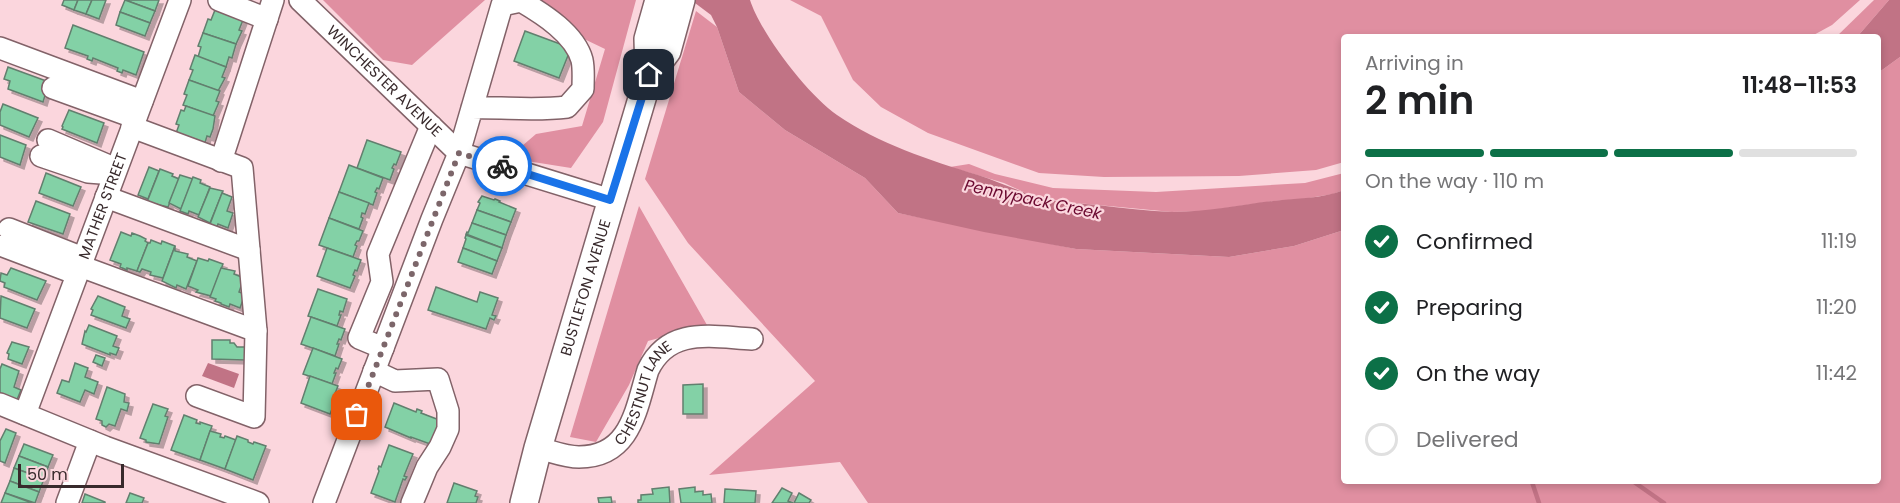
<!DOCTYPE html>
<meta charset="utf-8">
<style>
body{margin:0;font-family:Poppins,sans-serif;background:#f2f2f2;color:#202124;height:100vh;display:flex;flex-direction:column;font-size:22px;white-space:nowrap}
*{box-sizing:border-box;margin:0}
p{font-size:20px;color:#757577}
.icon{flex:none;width:33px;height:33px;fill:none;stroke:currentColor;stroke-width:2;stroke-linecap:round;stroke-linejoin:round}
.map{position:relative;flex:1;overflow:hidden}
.side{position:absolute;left:1341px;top:34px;width:540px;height:450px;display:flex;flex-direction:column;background:#fff;border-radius:6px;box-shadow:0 3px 9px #0003}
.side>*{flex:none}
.scale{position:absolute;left:18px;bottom:15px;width:106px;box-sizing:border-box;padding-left:6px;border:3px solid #382a2c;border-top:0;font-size:16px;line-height:21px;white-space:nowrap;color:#382a2c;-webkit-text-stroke:4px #fbd6dd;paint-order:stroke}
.pin{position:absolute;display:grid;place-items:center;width:51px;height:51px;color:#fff;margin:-26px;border-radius:12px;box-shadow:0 3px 9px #0006}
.courier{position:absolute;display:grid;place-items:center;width:60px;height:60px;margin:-30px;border:4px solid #1a73e8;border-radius:50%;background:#fff;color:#222;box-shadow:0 2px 8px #0007}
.overview em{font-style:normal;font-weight:600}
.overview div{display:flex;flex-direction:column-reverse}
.overview{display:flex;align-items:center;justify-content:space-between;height:102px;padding:0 24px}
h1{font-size:39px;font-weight:600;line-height:45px}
.bar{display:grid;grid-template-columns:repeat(4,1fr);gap:9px 6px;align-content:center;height:72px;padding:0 24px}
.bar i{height:8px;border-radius:4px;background:#e0e0e0}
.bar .current{background:#0c7047}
.bar p{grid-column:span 4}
ol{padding:0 24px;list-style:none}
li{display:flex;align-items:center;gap:18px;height:66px}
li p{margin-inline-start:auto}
li .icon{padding:6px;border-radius:50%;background:#0c7047;color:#fff;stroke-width:4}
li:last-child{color:#757577}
li i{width:33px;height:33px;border:3px solid #e0e0e0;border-radius:50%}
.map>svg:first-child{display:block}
</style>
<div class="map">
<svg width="1900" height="503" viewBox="0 0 1900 503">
<defs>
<filter id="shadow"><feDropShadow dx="4" dy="4" stdDeviation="0" flood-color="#0004"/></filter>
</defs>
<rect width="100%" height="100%" fill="#fbd6dd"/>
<g fill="#e08fa1">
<path d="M323 0H485L412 65 383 60Z"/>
<path d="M503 0H636L603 122 571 168 508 158 536 134 582 126 605 49Z"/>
<path d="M790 0H1860L1832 25 1810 37 1344 38V162L1316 170 1239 176 1104 177 1039 173 928 133 881 107 853 80 821 16Z"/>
<path d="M1874 0H1889L1857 37 1835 38Z"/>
<path d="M696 11 717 27 739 92 785 130 865 178 898 213 1076 249 1229 257 1294 246 1344 230V482H1878V73L1900 57V503H868L840 462 709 475 815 381 688 243 645 179Z"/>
<path d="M969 164 995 174 1053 188 1156 192 1305 183 1344 173V190L1333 194 1303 199 1274 201 1206 211 1172 212 1066 202 1030 195 1004 183 950 167Z"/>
<path d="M639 206 707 325 648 341 629 385 596 442 570 437Z"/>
</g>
<g fill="#c17385">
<path d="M691 0H750C761 34 808 95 837 115 879 144 929 160 978 175 996 181 1012 188 1029 194 1051 202 1074 203 1097 205 1122 208 1148 211 1174 212 1207 212 1239 205 1273 201 1297 198 1321 199 1344 190V230L1294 246 1229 257 1076 249 984 232 898 213 865 178 785 130 739 92 717 27 711 15Z"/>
<path d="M1889 0H1900V57L1878 73V38L1857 37Z"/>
<path d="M208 363 239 374 234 388 202 376Z"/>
</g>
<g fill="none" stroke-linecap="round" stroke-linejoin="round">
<g stroke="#c17385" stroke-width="4.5">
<path d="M1532 482 1539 503"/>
<path d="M1634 482 1664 503"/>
</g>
</g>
<g fill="#83d1a6" stroke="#627f6e" stroke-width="1.5" filter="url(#shadow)">
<path d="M64 0H78L74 10 62 5Z"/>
<path d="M78 0H92L86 14 74 10Z"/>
<path d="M92 0H106L99 19 86 14Z"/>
<path d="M125 0H159L155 11Z"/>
<path d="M125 0 155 11 150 23 120 12Z"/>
<path d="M215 10 243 20 239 30 242 31 236 44 203 33 208 19 211 20Z"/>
<path d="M120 12 150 23 145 36 116 25Z"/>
<path d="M73 25 144 52 136 75 123 70 122 73 117 71 118 68 93 58 92 61 87 59 88 56 65 48Z"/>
<path d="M525 31 571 48 559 78 514 61Z"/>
<path d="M203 33 236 44 232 58 229 57 226 67 198 57 201 47 198 46Z"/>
<path d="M195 55 226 67 222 77 225 78 218 91 189 80 193 70 190 69Z"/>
<path d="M8 67 49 82 43 102 8 89 10 81 4 79Z"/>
<path d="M189 80 220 91 216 101 219 102 213 116 183 105 187 95 184 94Z"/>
<path d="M3 104 38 118 29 137 0 125V112Z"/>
<path d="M186 106 215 116 213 129 210 137 207 136 204 146 175 136 179 125 176 124 181 110 184 111Z"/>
<path d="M69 110 104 123 97 143 62 129 63 127 62 126Z"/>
<path d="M0 135 26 145 20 165 0 157Z"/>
<path d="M367 140 401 152 396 165 394 164 392 168 394 169 390 180 357 168Z"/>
<path d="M349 165 383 178 379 189 377 188 375 192 377 193 373 205 339 192Z"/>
<path d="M149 167 159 171 148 199 138 195Z"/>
<path d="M160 169 173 174 172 176 179 179 168 207 147 202Z"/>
<path d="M46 173 81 187 73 206 39 193Z"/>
<path d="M180 175 193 179 181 209 169 203Z"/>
<path d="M193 177 201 180 200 183 210 187 199 215 189 211 188 214 180 211Z"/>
<path d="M210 188 223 191 210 223 198 217Z"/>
<path d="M339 192 369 203 365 214 362 213 361 217 363 218 359 229 329 218Z"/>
<path d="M222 193 232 197 227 211 233 213 228 228 218 224 217 227 210 224Z"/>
<path d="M482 196 494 200 495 199 500 201 499 202 516 209 511 222 477 210 480 203 478 202Z"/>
<path d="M36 201 70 214 63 234 28 222Z"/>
<path d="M477 210 511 222 506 235 472 223Z"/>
<path d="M329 218 363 231 359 241H357L355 245 357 246 353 257 319 245Z"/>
<path d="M472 223 506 235 502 248 466 234 467 232 468 233Z"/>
<path d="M121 232 131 236 132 233 140 236 146 239 145 241 148 243 137 271 127 268V270L120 267 121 264 110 260Z"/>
<path d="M466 235 502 248 497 261 463 248 466 239 465 238Z"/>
<path d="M151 240 161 244 162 241 175 246 163 278 150 275 151 272 142 269 140 272 137 271 148 243H150Z"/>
<path d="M175 246V251L188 254 187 257 197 261 186 289 177 285 176 288 162 281Z"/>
<path d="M327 248 361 260 357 271 355 270 353 275 355 276 350 288 317 276Z"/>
<path d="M463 248 497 261 492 274 458 262Z"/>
<path d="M198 258 208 261 209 259 223 264 211 296 196 292 198 290 188 286Z"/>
<path d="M11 268 46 281 37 300 4 287 5 283 0 281 1 273 7 275Z"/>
<path d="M221 268 235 271 234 274 244 278 239 292 245 294 240 308 230 304 229 307 221 304V303L215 301 216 299 210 297Z"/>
<path d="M436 287 477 302 480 292 498 298 492 315 496 316 494 320 490 318 486 329 428 310Z"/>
<path d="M318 289 347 299 343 312 340 311 339 315H341L337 326 308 316Z"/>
<path d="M1 296 35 309 27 328 0 318Z"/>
<path d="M98 296 125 307 122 316 130 319 126 328 91 315 93 310 91 309Z"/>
<path d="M311 317 345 329 341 340 339 339 337 344H339L335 356 301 344Z"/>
<path d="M89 325 117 336 113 346 119 348 116 355 110 353V355L82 344 85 331 86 332Z"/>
<path d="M212 340H230V343H234L237 347H245V360L212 359Z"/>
<path d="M12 342 29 347 22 364 8 359 9 354 7 353Z"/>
<path d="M313 348 342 359 338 369 336 368 334 373H336L332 384 303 374Z"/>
<path d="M96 355 105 358 102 366 93 362Z"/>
<path d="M75 363 88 368 85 377 98 382 94 394 85 390 80 402 57 393 62 380 69 382Z"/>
<path d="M2 364 19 371 14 387 21 390 16 402 0 396V369Z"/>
<path d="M310 376 338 386 332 401 335 402 330 414 301 403Z"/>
<path d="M703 384V414H683V385Z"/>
<path d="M107 387 125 394 124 402 129 403 127 411 121 409 115 426 109 424 106 427 102 425V421L96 419Z"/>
<path d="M394 403 416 412 417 409 422 411 421 413 442 421 433 445 411 437V438L385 427Z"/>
<path d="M153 404 168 409 165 416 168 417 159 444 146 442V440L140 438Z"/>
<path d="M184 415 197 420 196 423 200 424V422L212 426 200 460 171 450Z"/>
<path d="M6 429 16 433 5 463 0 461V441Z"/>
<path d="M210 431 221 434 220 437 224 438 225 436 236 440 225 469 200 460Z"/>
<path d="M237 436 248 440V442L253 444 254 442 266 446 253 480 225 469Z"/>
<path d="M24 444 53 455 48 467 19 456Z"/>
<path d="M389 445 413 454 404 476 407 477 405 480 403 479 395 502 371 493 379 471 378 469 379 466 381 467Z"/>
<path d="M19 456 48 467 44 479 14 468Z"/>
<path d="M14 468 44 479 39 492 10 481Z"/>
<path d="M10 481 39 492 35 503 5 493Z"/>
<path d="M454 483 477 491 475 496 478 497 476 503H447Z"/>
<path d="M669 487 670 503H638V500H641V495L653 494 652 489Z"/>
<path d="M695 487V492L703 491V495L711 494 712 503H681L679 489Z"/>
<path d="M782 488 792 493 788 501 793 503H772Z"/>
<path d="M725 489 756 491 755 503H724Z"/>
<path d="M5 493 32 503H1Z"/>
<path d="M130 493 144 498 142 503H126Z"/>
<path d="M799 493 811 500 809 503H794Z"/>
<path d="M85 494 105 502V503H82Z"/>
<path d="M611 497 612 503H599L598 498Z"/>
</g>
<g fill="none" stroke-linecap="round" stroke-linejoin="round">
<g stroke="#826268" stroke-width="24">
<g id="minor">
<path d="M219 0 267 19"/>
<path id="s1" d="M300 0 459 153 611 200"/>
<path d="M0 48 142 101"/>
<path d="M53 88 136 118"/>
<path d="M132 127 242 168 256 331"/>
<path d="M48 140 116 169"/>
<path d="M41 156 88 172 114 174"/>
<path d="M221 161 273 0"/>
<path d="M106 197 249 250"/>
<path d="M9 229 83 258"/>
<path d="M3 246 77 274"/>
<path d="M80 266 256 331 254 417 197 396"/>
<path d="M383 348 359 338 382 282 378 254 431 126"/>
<path d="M374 371 395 381 438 379 448 411V429L440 447 427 467 412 503"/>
<path d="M0 404 105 447 258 503"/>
<path id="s2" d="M25 414 180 0"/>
<path id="s3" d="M538 448C551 451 565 457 579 457 631 457 636 409 648 370 669 326 712 337 752 339"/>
<path d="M67 503 90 441"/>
<path d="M324 503 432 219 459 153 502 5 521 1C543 14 575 34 582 60 584 69 583 80 583 89L567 107C535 111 504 107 472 108"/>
</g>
</g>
<g stroke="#826268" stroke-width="30">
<g id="major">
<path d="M649 75 648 39 659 0"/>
<path id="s4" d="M524 503 538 448 649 75 667 51 681 0"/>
</g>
</g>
<use href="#minor" stroke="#fff" stroke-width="21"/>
<use href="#major" stroke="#fff" stroke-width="27"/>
</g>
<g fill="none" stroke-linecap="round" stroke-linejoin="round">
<path stroke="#7c666a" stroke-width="6" stroke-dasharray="0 10.8" d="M357 415 459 153 502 166"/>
<path stroke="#1a73e8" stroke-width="8" d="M502 166 610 200 649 75"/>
</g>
<g text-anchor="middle" stroke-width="4.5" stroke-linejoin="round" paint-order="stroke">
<g font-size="15" fill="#382a2c" stroke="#fbd6dd">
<text dy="5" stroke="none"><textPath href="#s1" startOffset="117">WINCHESTER AVENUE</textPath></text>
<text dy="5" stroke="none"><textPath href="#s2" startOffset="222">MATHER STREET</textPath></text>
<text dy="5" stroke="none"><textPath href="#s4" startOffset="224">BUSTLETON AVENUE</textPath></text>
<text dy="5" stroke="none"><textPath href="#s3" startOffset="141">CHESTNUT LANE</textPath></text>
</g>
<g font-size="16" font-style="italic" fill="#6a082f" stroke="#fbd6dd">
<text transform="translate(1033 199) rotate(12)" y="6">Pennypack Creek</text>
</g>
</g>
</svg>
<div class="scale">50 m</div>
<div class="pin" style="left:357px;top:415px;background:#ea580c"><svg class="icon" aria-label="bag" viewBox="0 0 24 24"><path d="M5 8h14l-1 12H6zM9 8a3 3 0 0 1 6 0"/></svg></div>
<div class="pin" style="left:649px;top:75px;background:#1f2937"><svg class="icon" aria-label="home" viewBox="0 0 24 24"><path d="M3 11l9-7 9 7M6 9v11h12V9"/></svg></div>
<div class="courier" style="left:502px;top:166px"><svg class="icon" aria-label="bike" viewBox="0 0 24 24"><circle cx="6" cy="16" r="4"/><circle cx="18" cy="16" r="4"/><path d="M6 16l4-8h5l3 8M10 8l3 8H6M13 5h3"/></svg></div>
<section class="side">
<div class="overview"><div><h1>2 min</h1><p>Arriving in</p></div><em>11:48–11:53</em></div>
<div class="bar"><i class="current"></i><i class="current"></i><i class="current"></i><i></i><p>On the way · 110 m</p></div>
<ol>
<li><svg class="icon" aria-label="check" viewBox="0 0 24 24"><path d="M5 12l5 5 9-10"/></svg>Confirmed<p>11:19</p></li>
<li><svg class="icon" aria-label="check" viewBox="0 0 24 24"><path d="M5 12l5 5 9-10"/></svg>Preparing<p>11:20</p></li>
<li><svg class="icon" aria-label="check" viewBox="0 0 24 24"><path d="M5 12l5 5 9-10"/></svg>On the way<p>11:42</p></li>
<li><i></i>Delivered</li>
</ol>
</section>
</div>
